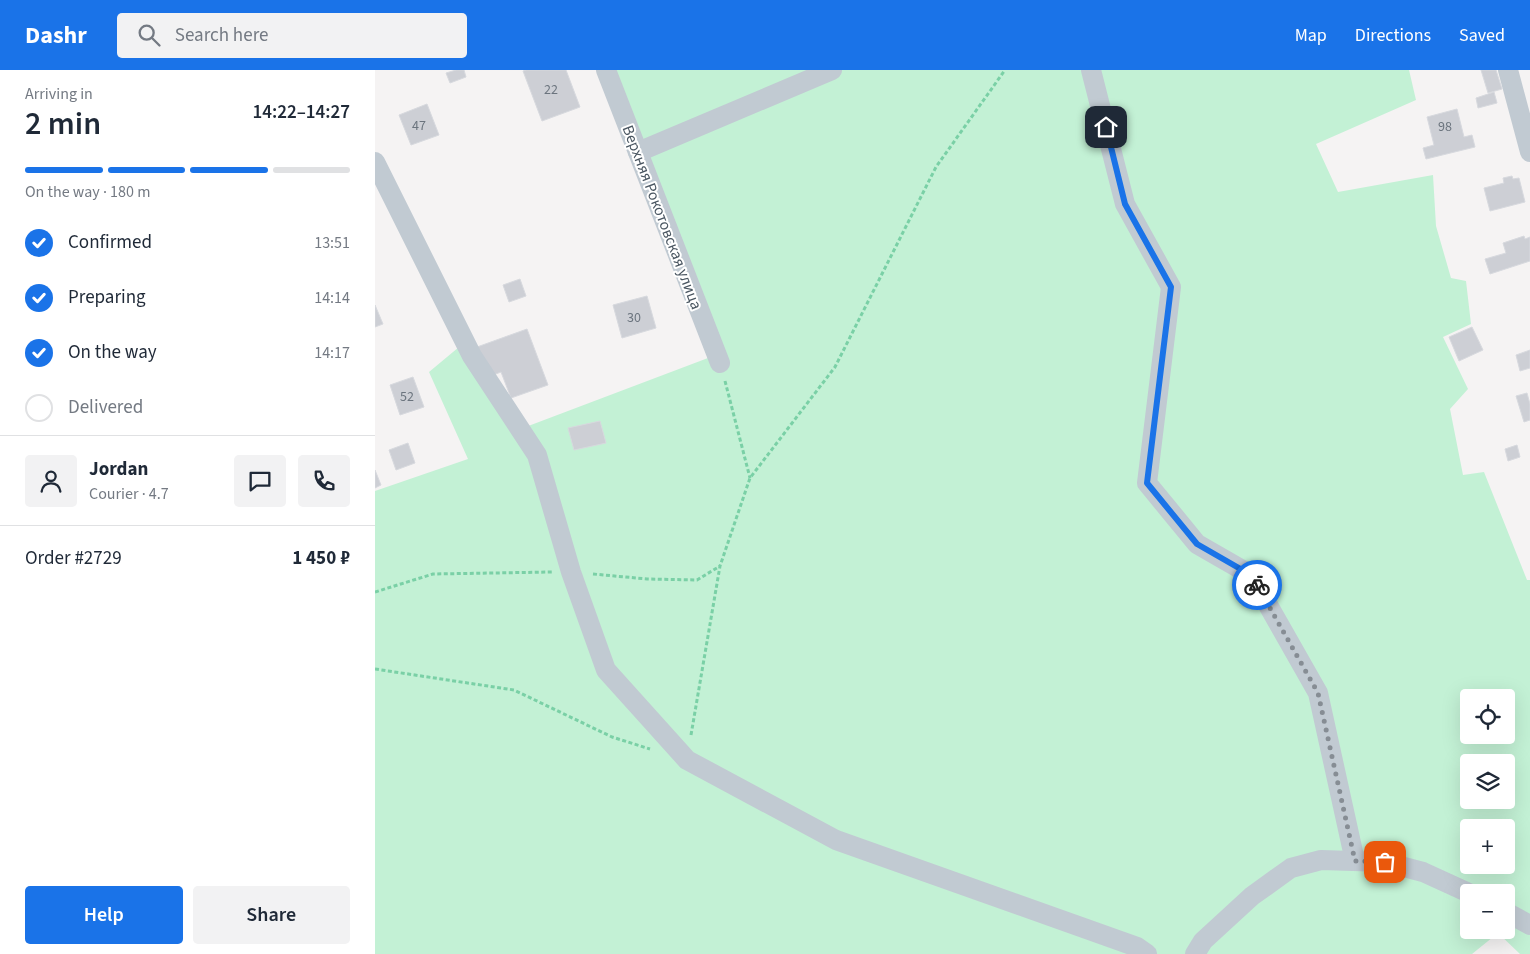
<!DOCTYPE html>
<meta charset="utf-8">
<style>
body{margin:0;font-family:"Source Sans 3",sans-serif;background:#f2f2f3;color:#1f2937;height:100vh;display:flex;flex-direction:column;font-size:19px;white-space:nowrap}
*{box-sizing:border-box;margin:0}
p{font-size:16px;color:#747a83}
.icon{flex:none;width:28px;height:28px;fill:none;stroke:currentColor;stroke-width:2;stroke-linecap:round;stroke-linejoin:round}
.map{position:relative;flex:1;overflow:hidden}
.drawer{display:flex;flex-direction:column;background:#fff;width:375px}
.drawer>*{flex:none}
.fabs{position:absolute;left:1085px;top:619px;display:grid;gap:10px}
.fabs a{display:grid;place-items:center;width:55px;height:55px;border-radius:5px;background:#fff;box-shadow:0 5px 20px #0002;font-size:25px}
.pin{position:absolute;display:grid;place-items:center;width:42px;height:42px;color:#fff;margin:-21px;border-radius:10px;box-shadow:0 2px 8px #0006}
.courier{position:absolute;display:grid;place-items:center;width:50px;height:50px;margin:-25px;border:4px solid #1a73e8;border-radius:50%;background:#fff;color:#222;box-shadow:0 1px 6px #0007}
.headline em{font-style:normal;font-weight:600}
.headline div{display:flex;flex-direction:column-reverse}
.headline{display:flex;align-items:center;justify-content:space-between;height:85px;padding:0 25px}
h1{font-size:32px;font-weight:600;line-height:38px}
.bar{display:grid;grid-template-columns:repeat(4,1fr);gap:8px 5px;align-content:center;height:60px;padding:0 25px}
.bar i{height:6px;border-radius:4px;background:#e0e1e3}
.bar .selected{background:#1a73e8}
.bar p{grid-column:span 4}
.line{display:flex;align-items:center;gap:12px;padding:0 25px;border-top:1px solid #e0e1e3}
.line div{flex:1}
.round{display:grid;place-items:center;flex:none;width:52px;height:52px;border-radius:5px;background:#f2f2f3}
ol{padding:0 25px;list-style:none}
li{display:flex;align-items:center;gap:15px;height:55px}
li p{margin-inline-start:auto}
li .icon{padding:5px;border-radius:50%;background:#1a73e8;color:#fff;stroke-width:4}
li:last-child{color:#747a83}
li i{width:28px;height:28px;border:2px solid #e0e1e3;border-radius:50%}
.primary-button{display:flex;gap:10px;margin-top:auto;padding:10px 25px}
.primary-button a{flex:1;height:58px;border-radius:5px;background:#1a73e8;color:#fff;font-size:20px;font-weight:600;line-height:58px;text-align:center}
.primary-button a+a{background:#f2f2f3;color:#1f2937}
header{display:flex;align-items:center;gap:30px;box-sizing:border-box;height:70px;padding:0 25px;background:#1a73e8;color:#fff}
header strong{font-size:24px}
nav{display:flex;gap:28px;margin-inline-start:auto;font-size:18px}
.search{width:350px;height:45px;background:#f2f2f3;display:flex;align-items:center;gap:12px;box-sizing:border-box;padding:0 18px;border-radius:5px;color:#747a83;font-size:19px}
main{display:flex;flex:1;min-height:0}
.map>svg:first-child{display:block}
</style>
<header>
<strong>Dashr</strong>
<div class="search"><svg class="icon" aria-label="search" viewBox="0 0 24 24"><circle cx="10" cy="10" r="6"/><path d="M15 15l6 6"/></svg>Search here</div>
<nav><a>Map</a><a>Directions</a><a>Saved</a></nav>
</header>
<main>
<section class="drawer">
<div class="headline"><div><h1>2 min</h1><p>Arriving in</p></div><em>14:22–14:27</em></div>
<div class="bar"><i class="selected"></i><i class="selected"></i><i class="selected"></i><i></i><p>On the way · 180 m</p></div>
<ol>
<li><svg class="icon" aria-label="check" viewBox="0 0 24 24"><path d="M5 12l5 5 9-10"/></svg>Confirmed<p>13:51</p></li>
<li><svg class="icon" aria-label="check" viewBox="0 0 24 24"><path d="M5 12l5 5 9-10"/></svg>Preparing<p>14:14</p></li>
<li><svg class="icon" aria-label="check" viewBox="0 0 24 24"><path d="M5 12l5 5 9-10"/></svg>On the way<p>14:17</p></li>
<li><i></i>Delivered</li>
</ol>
<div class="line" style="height:90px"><a class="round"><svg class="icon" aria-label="person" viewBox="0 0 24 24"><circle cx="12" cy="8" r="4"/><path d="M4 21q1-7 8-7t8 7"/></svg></a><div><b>Jordan</b><p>Courier · 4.7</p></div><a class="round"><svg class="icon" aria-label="chat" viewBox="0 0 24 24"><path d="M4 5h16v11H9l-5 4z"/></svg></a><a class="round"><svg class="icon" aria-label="phone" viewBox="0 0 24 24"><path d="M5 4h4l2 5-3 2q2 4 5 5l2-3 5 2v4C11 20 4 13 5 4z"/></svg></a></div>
<div class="line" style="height:65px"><div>Order #2729</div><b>1 450 ₽</b></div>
<div class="primary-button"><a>Help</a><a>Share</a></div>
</section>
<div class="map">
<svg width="1155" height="884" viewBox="0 0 1155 884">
<rect width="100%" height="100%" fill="#f5f3f3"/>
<path fill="#c3f1d5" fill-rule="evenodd" d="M224 0H1034L1041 30 941 74 963 122 1058 105 1061 156 1076 208 1091 211 1096 254 1068 267 1093 319 1075 339 1088 405 1109 402 1152 510H1155V884H1145L1123 863 1097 884H0V421L93 389 54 302 84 277 148 358 333 288ZM1094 628H1131V665H1094ZM1094 692H1131V730H1094ZM1094 758H1131V795H1094ZM1094 822H1131V860H1094Z"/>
<g fill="#cdcfd5" stroke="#d7d9de">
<path d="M81 0H89L91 7 75 13 71 3Z"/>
<path d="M151 0H191L205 37 167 51 148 1Z"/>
<path d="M1106 0H1121L1127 19 1113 23Z"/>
<path d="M1119 22 1122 33 1103 38 1101 28Z"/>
<path d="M52 34 64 65 36 75 24 45Z"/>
<path d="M1082 39 1089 67 1097 65 1100 77 1051 89 1048 78 1059 75 1052 47Z"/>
<path d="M1137 106 1138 109 1144 108 1150 132 1115 141 1109 118 1129 113 1128 108Z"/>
<path d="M1149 166 1150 169 1155 167V191L1115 204 1110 189 1131 183 1128 173Z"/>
<path d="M145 209 151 226 134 232 128 215Z"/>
<path d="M272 226 281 258 247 268 238 235Z"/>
<path d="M0 235 8 254 0 257Z"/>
<path d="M1097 257 1108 280 1084 291 1074 267Z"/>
<path d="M152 259 173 315 136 328 126 302 113 307 102 277Z"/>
<path d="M1155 280V298L1145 301 1141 285Z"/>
<path d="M38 307 49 337 25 345 15 315Z"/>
<path d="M1152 323 1155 334V350L1149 352 1141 326Z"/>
<path d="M225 351 231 373 199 380 193 358Z"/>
<path d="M33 373 40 393 21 400 14 380Z"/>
<path d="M1142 375 1145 387 1133 391 1130 379Z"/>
<path d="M0 400 6 415 0 418Z"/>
</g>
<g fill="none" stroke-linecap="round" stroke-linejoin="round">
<g stroke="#7ad0a6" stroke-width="3" stroke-dasharray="4 2.5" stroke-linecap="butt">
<path d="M350 311 375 408"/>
<path d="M218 504 272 509 322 510 345 496"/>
<path d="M0 522 58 504 177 502"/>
<path d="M0 599 139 620 237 667 275 679"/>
<path d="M316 665 345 496 375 408 460 297 561 97 630 0"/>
</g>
<g stroke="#c1cad2" stroke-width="20">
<path d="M231 0 345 293"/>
<path d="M716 0 750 134 796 217 772 413 822 474 876 505 943 623 980 791"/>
<path d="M1133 0 1155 82"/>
<path d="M263 82 457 0"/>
<path d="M0 92 97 286 162 385 196 502 231 600 312 690 461 770 762 877 772 884"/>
<path d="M1131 842 1155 855"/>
<path d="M820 884 828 871 877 826 916 798 946 790 1010 792 1048 802 1094 823"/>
</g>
</g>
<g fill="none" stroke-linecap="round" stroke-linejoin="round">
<path stroke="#868d94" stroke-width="5" stroke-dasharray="0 9" d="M882 515 943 623 980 791 1010 792"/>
<path stroke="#1a73e8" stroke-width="6" d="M731 57 750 134 796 217 772 413 822 474 876 505 882 515"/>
</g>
<g text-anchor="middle" stroke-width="4" stroke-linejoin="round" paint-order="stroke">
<g font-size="14" fill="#6b747e">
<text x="176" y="24">22</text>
<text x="44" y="60">47</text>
<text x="1070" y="61">98</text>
<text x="259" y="252">30</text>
<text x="32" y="331">52</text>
</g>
<g font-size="16" fill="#4a5661" stroke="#fff">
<text transform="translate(288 147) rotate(69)" y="6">Верхняя Рокотовская улица</text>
</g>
</g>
</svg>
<div class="fabs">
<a><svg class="icon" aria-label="locate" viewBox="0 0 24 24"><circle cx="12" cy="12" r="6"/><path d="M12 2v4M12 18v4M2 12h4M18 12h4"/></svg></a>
<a><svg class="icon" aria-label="layers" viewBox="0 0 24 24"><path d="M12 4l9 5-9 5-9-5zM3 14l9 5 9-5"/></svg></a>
<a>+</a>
<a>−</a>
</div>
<div class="pin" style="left:1010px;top:792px;background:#ea580c"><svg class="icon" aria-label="bag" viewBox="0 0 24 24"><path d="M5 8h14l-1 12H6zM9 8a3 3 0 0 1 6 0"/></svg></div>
<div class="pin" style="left:731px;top:57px;background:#1f2937"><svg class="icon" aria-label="home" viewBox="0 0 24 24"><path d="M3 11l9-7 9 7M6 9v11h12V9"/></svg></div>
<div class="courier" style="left:882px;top:515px"><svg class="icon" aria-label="bike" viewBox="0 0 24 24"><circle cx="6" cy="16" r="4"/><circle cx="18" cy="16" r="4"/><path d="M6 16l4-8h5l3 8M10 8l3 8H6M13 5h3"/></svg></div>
</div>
</main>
